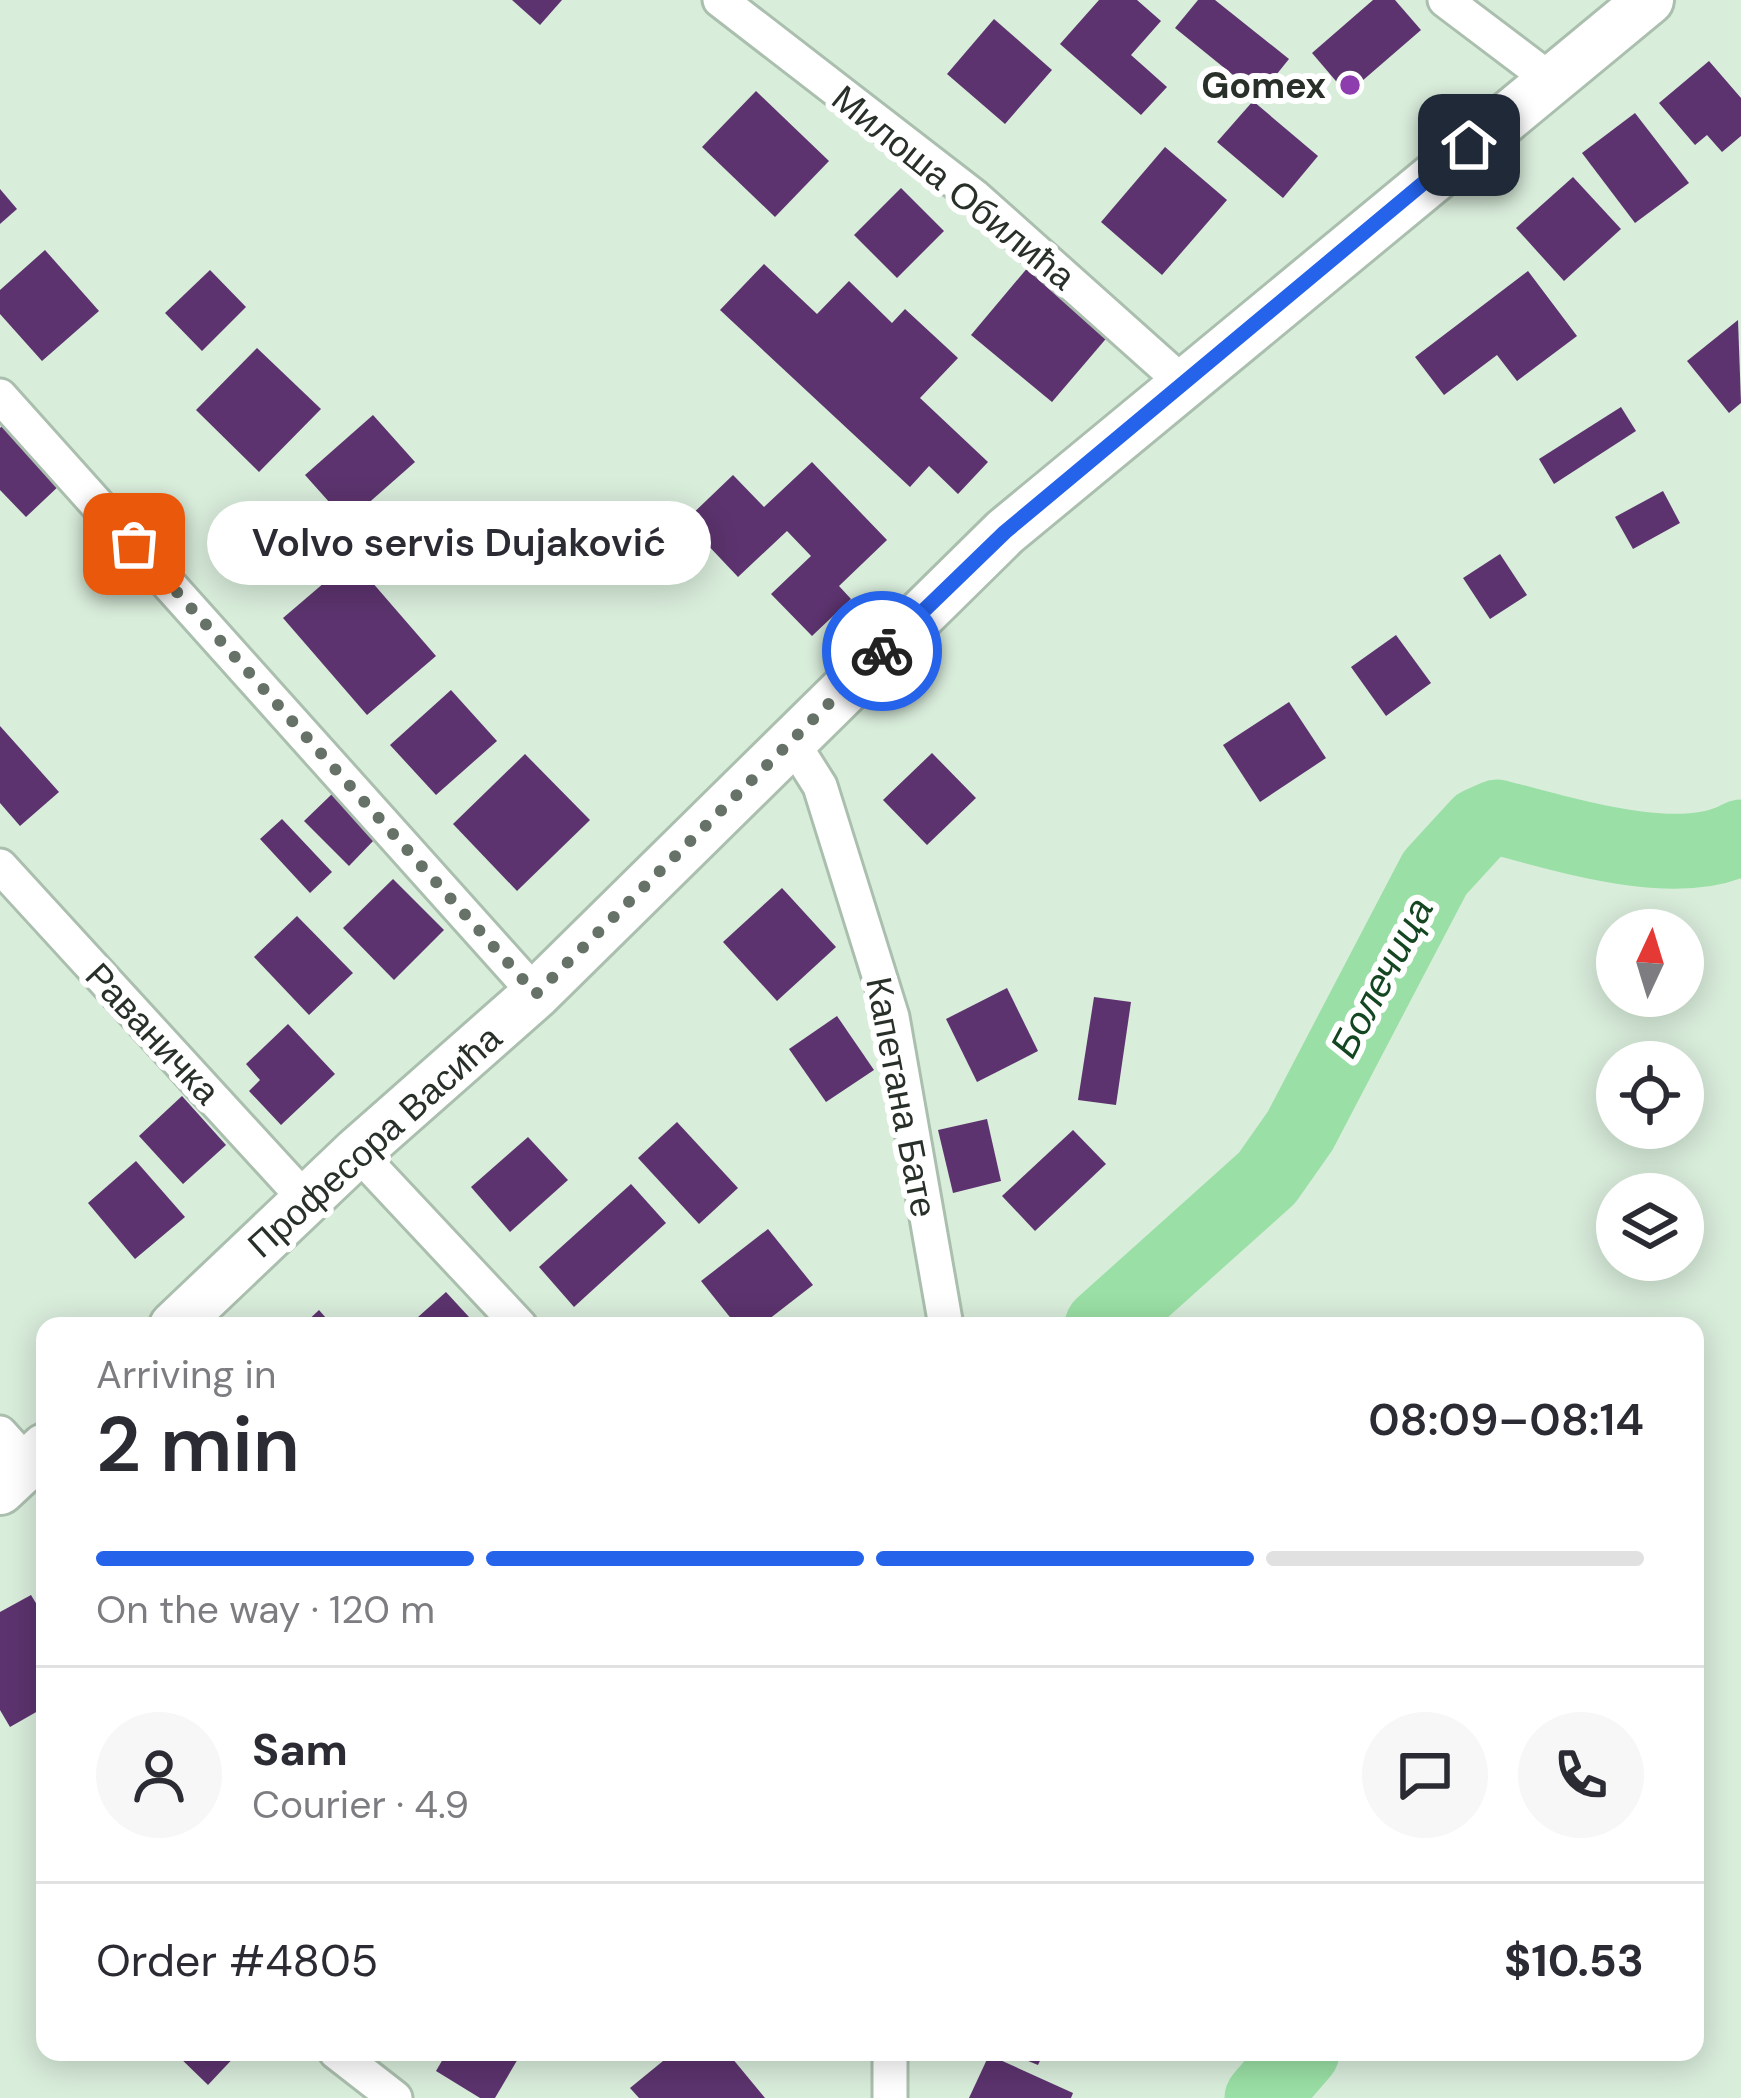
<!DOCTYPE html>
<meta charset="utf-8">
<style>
body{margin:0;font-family:"DM Sans",sans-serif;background:#f7f7f7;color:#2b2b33;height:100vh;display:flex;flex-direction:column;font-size:45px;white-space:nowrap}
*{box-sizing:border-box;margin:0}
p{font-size:39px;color:#7c7c81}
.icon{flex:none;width:66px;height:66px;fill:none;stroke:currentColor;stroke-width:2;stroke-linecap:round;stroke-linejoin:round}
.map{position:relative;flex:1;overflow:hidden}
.drawer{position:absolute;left:36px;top:1317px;width:1668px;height:744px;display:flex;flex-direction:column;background:#fff;border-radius:24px;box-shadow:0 6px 30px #0003}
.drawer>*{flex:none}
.needle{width:78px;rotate:4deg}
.buttons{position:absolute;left:1596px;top:909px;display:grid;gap:24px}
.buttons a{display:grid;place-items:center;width:108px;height:108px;border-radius:50%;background:#fff;box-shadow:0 6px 30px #0003;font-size:60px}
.pin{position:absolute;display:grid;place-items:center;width:102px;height:102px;color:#fff;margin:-51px;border-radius:24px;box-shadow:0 6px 18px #0006}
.courier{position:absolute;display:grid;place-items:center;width:120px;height:120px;margin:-60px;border:9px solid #2563eb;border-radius:50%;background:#fff;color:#222;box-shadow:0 3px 15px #0007}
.bubble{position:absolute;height:84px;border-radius:42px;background:#fff;box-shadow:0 6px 30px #0003;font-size:39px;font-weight:600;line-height:84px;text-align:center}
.head em{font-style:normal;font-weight:600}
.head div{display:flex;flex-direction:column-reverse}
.head{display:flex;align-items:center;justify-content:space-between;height:204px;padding:0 60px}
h1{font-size:78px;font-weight:600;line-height:90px}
.bar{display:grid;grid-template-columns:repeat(4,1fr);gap:18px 12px;align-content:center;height:144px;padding:0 60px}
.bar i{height:15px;border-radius:9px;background:#e1e1e2}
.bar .current{background:#2563eb}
.bar p{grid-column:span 4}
.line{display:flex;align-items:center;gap:30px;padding:0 60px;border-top:3px solid #e1e1e2}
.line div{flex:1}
.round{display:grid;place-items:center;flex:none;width:126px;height:126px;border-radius:63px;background:#f7f7f7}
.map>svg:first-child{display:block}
</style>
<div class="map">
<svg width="1741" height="2098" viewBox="0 0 1741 2098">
<rect width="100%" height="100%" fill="#d9eddb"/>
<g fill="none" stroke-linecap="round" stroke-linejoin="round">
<g stroke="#9adfa5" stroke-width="75">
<path d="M1102 1326 1267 1178 1300 1131 1435 873 1479 825 1497 817C1564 834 1680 872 1741 837"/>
<path d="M1262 2098 1302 2052"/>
</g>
</g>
<g fill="#5c336e">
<path d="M512 0H562L540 25Z"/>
<path d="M1099 0H1137L1161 21 1131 55 1167 87 1141 115 1060 44Z"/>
<path d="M1198 0H1215L1289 59 1259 96 1175 28Z"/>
<path d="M1373 0H1395L1421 30 1347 94 1312 53Z"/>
<path d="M994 19 1052 70 1005 124 947 74Z"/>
<path d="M1709 61 1741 98V136L1722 152 1707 135 1695 145 1659 103Z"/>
<path d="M756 91 829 161 775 217 702 147Z"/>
<path d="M1253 101 1318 156 1283 198 1217 142Z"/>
<path d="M1635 113 1689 183 1635 223 1582 153Z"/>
<path d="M1165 147 1227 200 1162 275 1101 222Z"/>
<path d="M1573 177 1621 229 1564 281 1516 228Z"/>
<path d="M901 188 944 231 897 278 854 235Z"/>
<path d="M0 189 17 209 0 224Z"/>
<path d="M45 250 99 311 42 361 0 314V290Z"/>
<path d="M764 264 817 314 849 281 892 323 905 309 958 358 920 398 988 462 958 494 929 466 910 487 720 310Z"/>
<path d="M1029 266 1110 334 1052 402 971 335Z"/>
<path d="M210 270 246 307 202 351 165 313Z"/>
<path d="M1528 271 1577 336 1517 381 1497 355 1444 395 1415 357Z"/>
<path d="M1738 320 1741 403 1729 413 1687 361Z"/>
<path d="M257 348 321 409 259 472 196 410Z"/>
<path d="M1621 407 1636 431 1554 484 1539 459Z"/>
<path d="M373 415 415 462 347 522 305 475Z"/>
<path d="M5 423 62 483 26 517 0 490V428Z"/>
<path d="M812 462 887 540 839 586 851 599 812 636 771 594 811 556 787 531 738 577 685 521 733 475 764 507Z"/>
<path d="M1663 491 1680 523 1633 549 1615 517Z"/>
<path d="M1500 554 1527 595 1490 619 1463 578Z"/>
<path d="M352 559 436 656 367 715 283 618Z"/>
<path d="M1396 635 1431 683 1386 716 1351 667Z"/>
<path d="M451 690 497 741 436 795 390 745Z"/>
<path d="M1289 702 1326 758 1260 802 1223 745Z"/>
<path d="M0 726 59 792 20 826 0 803Z"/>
<path d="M932 753 976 798 927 845 883 800Z"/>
<path d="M525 754 590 820 517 891 453 824Z"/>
<path d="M332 794 376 838 349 866 304 821Z"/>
<path d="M282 819 332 872 310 893 260 839Z"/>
<path d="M393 879 444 930 394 980 343 928Z"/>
<path d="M782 888 836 947 777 1001 723 942Z"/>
<path d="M297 916 353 973 309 1015 254 957Z"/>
<path d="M1007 988 1038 1051 977 1082 946 1019Z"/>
<path d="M1094 997 1131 1002 1116 1105 1078 1100Z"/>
<path d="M837 1016 874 1070 826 1102 789 1049Z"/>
<path d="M288 1024 335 1074 281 1125 249 1091 260 1080 246 1064Z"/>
<path d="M182 1096 226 1145 183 1184 139 1136Z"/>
<path d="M987 1119 1001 1181 953 1193 938 1130Z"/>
<path d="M677 1122 738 1188 699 1224 638 1158Z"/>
<path d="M1073 1130 1106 1164 1035 1231 1002 1196Z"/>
<path d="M528 1137 568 1180 510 1232 471 1187Z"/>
<path d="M136 1161 185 1217 135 1259 88 1203Z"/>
<path d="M631 1184 666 1223 574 1307 539 1267Z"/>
<path d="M768 1229 813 1285 760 1326H737L701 1281Z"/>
<path d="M446 1292 469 1317 459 1326H408Z"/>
<path d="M319 1310 333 1326H302Z"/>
<path d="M31 1595 45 1618V1707L10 1727 0 1710V1612Z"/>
<path d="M174 2052H239L208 2085Z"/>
<path d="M447 2052H522L495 2098H480L436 2071Z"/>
<path d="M674 2052H727L765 2098H639L630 2088Z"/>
<path d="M1006 2052H1044L1038 2065Z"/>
<path d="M989 2055 1073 2093 1071 2098H969Z"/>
</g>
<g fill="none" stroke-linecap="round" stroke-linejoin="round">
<g stroke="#abbfae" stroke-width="39">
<g id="street">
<path d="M720 0 975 197 1182 382"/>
<path d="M1445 0 1552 81"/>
<path d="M0 396 536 994"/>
<path d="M791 740 820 786 892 1017 946 1326"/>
<path d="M0 866 307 1201"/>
<path d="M357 1152 520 1326"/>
<path d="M0 1433 28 1464"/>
<path d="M336 2052 395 2098"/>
<path d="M890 2052V2098"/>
</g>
</g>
<g stroke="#abbfae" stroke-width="54">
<g id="secondary">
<path d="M174 1326 357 1152 536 994 1005 532 1649 0"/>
<path d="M0 1490 45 1448"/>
</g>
</g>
<use href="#street" stroke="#fff" stroke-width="33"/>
<use href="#secondary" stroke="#fff" stroke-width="48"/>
</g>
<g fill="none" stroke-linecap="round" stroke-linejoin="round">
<path stroke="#667267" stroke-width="12" stroke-dasharray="0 21.6" d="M134 544 536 994 882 651"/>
<path stroke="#2563eb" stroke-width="15" d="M882 651 1005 532 1469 145"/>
</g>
<circle fill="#8d3dad" stroke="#fff" stroke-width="4.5" cx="1350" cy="85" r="12"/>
<g text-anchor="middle" stroke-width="12" stroke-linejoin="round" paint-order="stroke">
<g font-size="36" font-weight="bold" fill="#283029" stroke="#fff" text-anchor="end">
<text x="1326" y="98">Gomex</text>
</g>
<g font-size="36" fill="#283029" stroke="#fff">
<text transform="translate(954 187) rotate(39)" y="13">Милоша Обилића</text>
<text transform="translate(153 1033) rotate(47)" y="13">Раваничка</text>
<text transform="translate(902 1097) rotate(79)" y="13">Капетана Бате</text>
<text transform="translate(374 1141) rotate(-42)" y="13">Професора Васића</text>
</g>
<g font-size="39" font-style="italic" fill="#144621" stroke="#fff">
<text transform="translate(1381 977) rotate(-62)" y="14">Болечица</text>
</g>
</g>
</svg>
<div class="buttons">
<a><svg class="needle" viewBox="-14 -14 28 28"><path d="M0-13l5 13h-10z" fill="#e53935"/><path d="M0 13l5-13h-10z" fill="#7c7c81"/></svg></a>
<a><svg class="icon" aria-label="locate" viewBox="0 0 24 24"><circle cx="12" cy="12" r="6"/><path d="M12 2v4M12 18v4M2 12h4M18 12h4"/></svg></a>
<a><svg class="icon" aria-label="layers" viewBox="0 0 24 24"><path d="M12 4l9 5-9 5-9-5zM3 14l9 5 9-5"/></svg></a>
</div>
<div class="pin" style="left:134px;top:544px;background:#ea580c"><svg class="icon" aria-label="bag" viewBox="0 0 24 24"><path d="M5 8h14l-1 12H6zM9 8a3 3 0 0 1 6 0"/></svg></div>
<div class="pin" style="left:1469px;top:145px;background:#1f2937"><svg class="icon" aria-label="home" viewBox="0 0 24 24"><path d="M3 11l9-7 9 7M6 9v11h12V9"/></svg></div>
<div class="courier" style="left:882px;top:651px"><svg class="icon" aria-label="bike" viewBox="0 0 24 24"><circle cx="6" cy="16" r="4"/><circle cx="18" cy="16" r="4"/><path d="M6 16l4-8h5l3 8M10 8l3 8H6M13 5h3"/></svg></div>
<div class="bubble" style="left:207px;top:501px;width:504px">Volvo servis Dujaković</div>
<section class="drawer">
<div class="head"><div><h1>2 min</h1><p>Arriving in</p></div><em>08:09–08:14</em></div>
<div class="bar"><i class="current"></i><i class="current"></i><i class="current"></i><i></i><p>On the way · 120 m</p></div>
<div class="line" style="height:216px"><a class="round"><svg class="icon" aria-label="person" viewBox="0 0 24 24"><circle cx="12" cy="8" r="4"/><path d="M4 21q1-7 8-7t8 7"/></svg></a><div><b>Sam</b><p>Courier · 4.9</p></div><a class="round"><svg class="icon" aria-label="chat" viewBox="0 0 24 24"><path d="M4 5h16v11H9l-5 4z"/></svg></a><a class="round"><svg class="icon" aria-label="phone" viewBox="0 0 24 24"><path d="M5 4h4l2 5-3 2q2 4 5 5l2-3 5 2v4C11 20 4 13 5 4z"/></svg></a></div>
<div class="line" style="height:156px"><div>Order #4805</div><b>$10.53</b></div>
</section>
</div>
